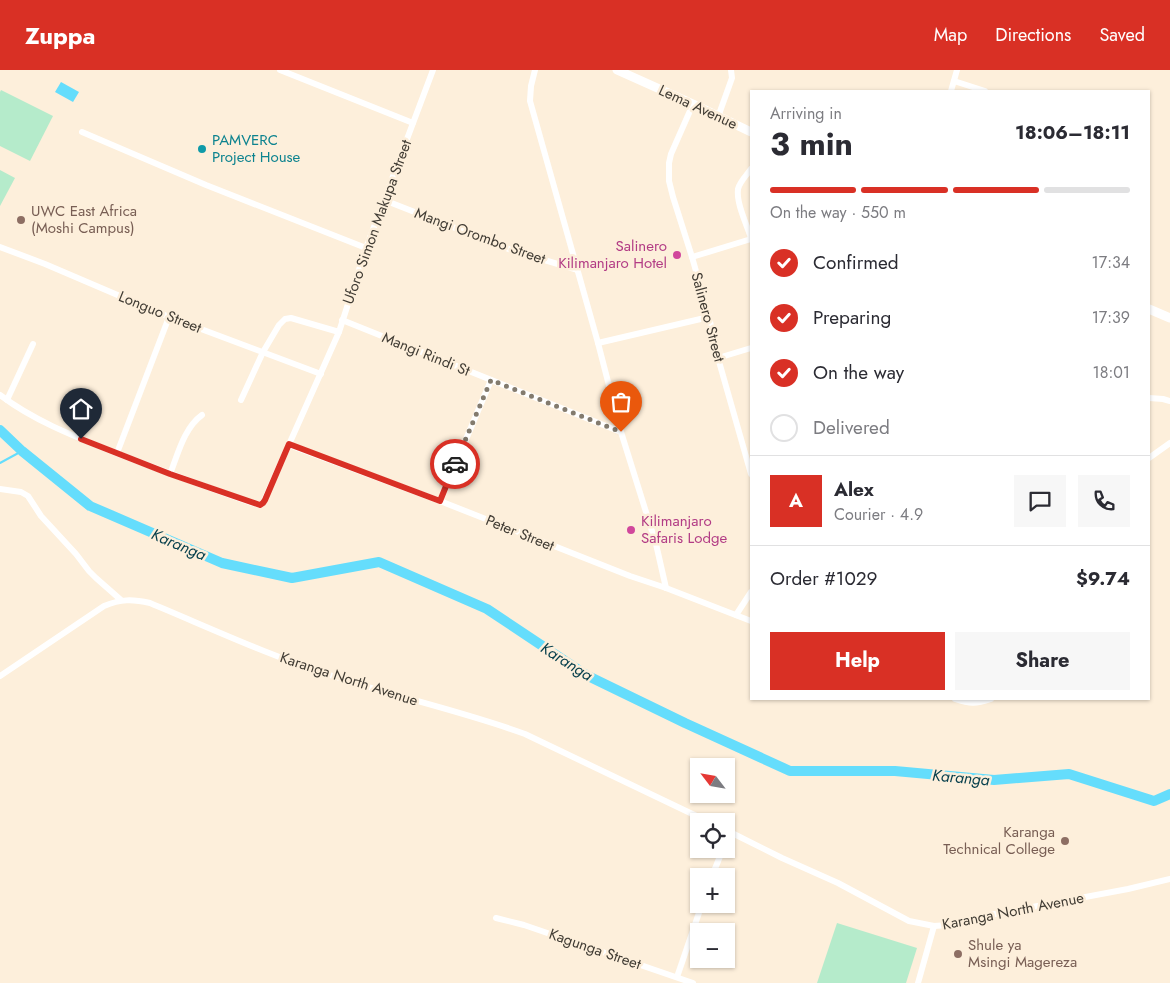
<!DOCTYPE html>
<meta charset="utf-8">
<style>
body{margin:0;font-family:Jost,sans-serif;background:#f7f7f7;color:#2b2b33;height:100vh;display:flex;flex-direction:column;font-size:19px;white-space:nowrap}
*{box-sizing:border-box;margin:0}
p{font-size:16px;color:#7c7c81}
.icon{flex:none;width:28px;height:28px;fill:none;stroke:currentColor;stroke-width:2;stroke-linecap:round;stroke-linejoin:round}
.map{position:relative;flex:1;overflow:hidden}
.side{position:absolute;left:750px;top:20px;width:400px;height:610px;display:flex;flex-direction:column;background:#fff;border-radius:0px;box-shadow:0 1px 4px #0004}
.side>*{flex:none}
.needle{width:32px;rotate:301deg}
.tools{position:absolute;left:690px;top:688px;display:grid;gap:10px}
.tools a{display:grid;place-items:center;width:45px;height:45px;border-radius:0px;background:#fff;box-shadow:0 1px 4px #0004;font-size:25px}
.pin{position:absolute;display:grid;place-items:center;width:42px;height:42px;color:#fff;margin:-51px -21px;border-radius:50% 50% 50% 0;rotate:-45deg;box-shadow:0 0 5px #0007}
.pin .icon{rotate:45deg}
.courier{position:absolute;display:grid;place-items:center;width:50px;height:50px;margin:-25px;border:4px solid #d93025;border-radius:50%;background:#fff;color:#222;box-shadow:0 1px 6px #0007}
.overview em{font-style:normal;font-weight:700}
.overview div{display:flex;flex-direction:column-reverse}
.overview{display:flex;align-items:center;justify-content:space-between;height:85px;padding:0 20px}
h1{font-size:32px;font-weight:700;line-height:38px}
.bar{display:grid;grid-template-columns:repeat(4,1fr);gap:8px 5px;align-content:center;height:60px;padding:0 20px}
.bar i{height:6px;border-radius:4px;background:#e1e1e2}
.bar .selected{background:#d93025}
.bar p{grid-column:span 4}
.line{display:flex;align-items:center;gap:12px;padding:0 20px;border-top:1px solid #e1e1e2}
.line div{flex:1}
.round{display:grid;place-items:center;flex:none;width:52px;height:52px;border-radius:0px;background:#f7f7f7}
ol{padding:0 20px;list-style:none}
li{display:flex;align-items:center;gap:15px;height:55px}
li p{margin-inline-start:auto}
li .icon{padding:5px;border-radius:50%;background:#d93025;color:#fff;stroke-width:4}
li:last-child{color:#7c7c81}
li i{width:28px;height:28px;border:2px solid #e1e1e2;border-radius:50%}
.cta{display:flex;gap:10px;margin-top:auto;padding:10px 20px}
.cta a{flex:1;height:58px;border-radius:0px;background:#d93025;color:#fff;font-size:20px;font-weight:700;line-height:58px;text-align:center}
.cta a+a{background:#f7f7f7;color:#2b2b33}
header{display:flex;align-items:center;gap:30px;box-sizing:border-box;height:70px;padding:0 25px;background:#d93025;color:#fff}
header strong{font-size:24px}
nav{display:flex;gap:28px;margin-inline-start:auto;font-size:18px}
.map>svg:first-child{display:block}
</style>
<header>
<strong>Zuppa</strong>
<nav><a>Map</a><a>Directions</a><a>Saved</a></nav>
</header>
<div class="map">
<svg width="1170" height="913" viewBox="0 0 1170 913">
<rect width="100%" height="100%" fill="#fdefdb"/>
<g fill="#b5ebcb">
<path d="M1 20 53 46 30 91 0 76V22Z"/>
<path d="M0 100 15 108 0 136Z"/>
<path d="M837 853 917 878 906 913H817Z"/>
</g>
<path fill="#65ddfc" d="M61 12 79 22 73 32 55 22Z"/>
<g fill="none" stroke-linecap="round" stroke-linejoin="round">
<path stroke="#65ddfc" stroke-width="2" d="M0 393 22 381"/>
<path stroke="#65ddfc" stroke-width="10" d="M0 360 22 381 90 436 222 493 292 508 379 492 487 539 586 605 685 653 790 701H895L994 710 1069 704 1154 731 1170 724"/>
<g stroke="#fff" stroke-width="6">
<path d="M280 0 413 53"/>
<path d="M535 0 531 16 530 31 598 273 621 362 656 474 666 518"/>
<path d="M954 11 985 21"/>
<path d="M951 21 957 0"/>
<path d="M693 34 671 84 669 93V111L673 127 692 187 709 247 718 288 751 404"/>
<path d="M718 47 732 8 731 0"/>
<path d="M82 62 206 115 366 178"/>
<path d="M751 99C747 105 740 111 738 119 736 133 747 155 751 168"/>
<path d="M384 130 514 181 578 200"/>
<path d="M0 177 45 194 169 247 321 304"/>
<path d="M692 187 751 169"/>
<path d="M342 250 621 362"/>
<path d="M598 273 709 247"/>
<path d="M718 288 751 278"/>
<path d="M0 325C34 351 76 367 116 383 160 400 204 416 249 432L260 435 263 433 339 262 366 178 433 0"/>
<path d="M1149 328 1163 329 1170 331"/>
<path d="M7 330 33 274"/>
<path d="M241 330 263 282 279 255 285 249 291 248 339 262"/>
<path d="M289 375 440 431 630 506 666 518 751 551"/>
<path d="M117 383 169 247"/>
<path d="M1149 388 1170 373"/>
<path d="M170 404C178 384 184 358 202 345"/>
<path d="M0 419 21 422 28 426 41 446 76 484 89 501 96 508 121 530"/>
<path d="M440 431 491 310"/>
<path d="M736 545 751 522"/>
<path d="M0 606 104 536C121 529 132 529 150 533 210 558 270 586 333 606 396 627 462 641 525 664L707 751"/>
<path d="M955 629C970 634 976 634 991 629"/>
<path d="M726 760 782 788 838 813 909 851 934 856 948 855 995 844 1128 819 1170 809"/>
<path d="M726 769 729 761"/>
<path d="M712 806 723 779"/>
<path d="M496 848 524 855 693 913"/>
<path d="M677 907 702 834"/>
<path d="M918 913 934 856"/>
</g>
<g stroke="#fff" stroke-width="9">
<path d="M617 0 693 34 751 62"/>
<path d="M1149 239 1170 248"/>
</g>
</g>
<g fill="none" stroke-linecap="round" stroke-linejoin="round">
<path stroke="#837b6e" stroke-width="5" stroke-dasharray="0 9" d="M455 394 491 310 621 362"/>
<path stroke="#d93025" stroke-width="6" d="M81 369 170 404 260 435 263 433 265 430 289 374 440 431 455 394"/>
</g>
<circle fill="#0f9aa8" stroke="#fdefdb" stroke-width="2" cx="202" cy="79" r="5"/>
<g fill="#8d6e63" stroke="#fdefdb" stroke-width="2">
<circle cx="21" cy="150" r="5"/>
<circle cx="1065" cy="771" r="5"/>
<circle cx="958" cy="884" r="5"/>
</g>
<g fill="#d1479c" stroke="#fdefdb" stroke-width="2">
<circle cx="677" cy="185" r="5"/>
<circle cx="631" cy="460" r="5"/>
</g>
<g text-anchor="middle" stroke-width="5" stroke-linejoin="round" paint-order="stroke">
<g font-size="15" fill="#413c34" stroke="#fdefdb">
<text transform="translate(698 37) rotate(25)" y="5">Lema Avenue</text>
<text transform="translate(377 152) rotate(-70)" y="5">Uforo Simon Makupa Street</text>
<text transform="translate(480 166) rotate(20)" y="5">Mangi Orombo Street</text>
<text transform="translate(160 242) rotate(22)" y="5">Longuo Street</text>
<text transform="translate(708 247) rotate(75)" y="5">Salinero Street</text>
<text transform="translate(426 284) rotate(22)" y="5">Mangi Rindi St</text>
<text transform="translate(520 463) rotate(22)" y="5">Peter Street</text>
<text transform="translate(349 609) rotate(18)" y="5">Karanga North Avenue</text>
<text transform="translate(1013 841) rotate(-11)" y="5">Karanga North Avenue</text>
<text transform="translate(595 879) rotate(19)" y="5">Kagunga Street</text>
</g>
<g font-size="15" fill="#0d838f" stroke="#fdefdb" text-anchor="start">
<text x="212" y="75">PAMVERC<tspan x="212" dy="17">Project House</tspan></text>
</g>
<g font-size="15" fill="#785e54" stroke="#fdefdb" text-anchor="start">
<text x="31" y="146">UWC East Africa<tspan x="31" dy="17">(Moshi Campus)</tspan></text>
<text x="1055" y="767" text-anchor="end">Karanga<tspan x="1055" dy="17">Technical College</tspan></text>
<text x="968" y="880">Shule ya<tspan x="968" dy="17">Msingi Magereza</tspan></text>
</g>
<g font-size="15" fill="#b23c85" stroke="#fdefdb" text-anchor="end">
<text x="667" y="181">Salinero<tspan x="667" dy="17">Kilimanjaro Hotel</tspan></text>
<text x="641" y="456" text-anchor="start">Kilimanjaro<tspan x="641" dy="17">Safaris Lodge</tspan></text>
</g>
<g font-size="16" font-style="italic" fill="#053e4b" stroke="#fdefdb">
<text transform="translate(179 474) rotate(23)" y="6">Karanga</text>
<text transform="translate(567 591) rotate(32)" y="6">Karanga</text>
<text transform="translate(961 707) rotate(5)" y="6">Karanga</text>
</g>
</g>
</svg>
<div class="tools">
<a><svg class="needle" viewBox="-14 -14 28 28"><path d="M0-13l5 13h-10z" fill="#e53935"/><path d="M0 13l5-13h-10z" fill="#7c7c81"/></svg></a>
<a><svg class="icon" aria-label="locate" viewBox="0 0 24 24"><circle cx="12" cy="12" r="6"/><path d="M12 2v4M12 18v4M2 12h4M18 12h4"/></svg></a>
<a>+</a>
<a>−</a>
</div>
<div class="pin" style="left:621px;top:362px;background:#ea580c"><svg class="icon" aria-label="bag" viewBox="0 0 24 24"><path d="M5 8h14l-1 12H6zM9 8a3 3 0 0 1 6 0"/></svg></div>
<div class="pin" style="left:81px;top:369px;background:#1f2937"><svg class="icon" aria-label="home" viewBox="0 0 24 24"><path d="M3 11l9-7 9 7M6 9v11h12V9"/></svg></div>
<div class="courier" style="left:455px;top:394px"><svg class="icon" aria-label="car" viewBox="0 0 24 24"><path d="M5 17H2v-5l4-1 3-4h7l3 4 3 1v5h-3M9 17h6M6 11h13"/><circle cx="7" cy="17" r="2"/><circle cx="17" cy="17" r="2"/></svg></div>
<section class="side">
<div class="overview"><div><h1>3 min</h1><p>Arriving in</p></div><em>18:06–18:11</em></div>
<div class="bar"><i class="selected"></i><i class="selected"></i><i class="selected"></i><i></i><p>On the way · 550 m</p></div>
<ol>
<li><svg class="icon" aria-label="check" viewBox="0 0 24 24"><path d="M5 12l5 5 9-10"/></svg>Confirmed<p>17:34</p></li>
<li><svg class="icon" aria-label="check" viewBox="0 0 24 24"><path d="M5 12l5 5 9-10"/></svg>Preparing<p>17:39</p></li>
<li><svg class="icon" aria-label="check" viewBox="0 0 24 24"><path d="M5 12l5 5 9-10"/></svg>On the way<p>18:01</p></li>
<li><i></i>Delivered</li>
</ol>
<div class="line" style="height:90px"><b class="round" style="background:#d93025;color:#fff">A</b><div><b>Alex</b><p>Courier · 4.9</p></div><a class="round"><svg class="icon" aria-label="chat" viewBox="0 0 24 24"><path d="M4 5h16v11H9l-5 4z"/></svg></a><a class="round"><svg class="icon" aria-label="phone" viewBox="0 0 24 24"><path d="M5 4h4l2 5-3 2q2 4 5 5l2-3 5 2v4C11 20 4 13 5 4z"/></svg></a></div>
<div class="line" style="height:65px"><div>Order #1029</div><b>$9.74</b></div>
<div class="cta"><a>Help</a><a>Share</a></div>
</section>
</div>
